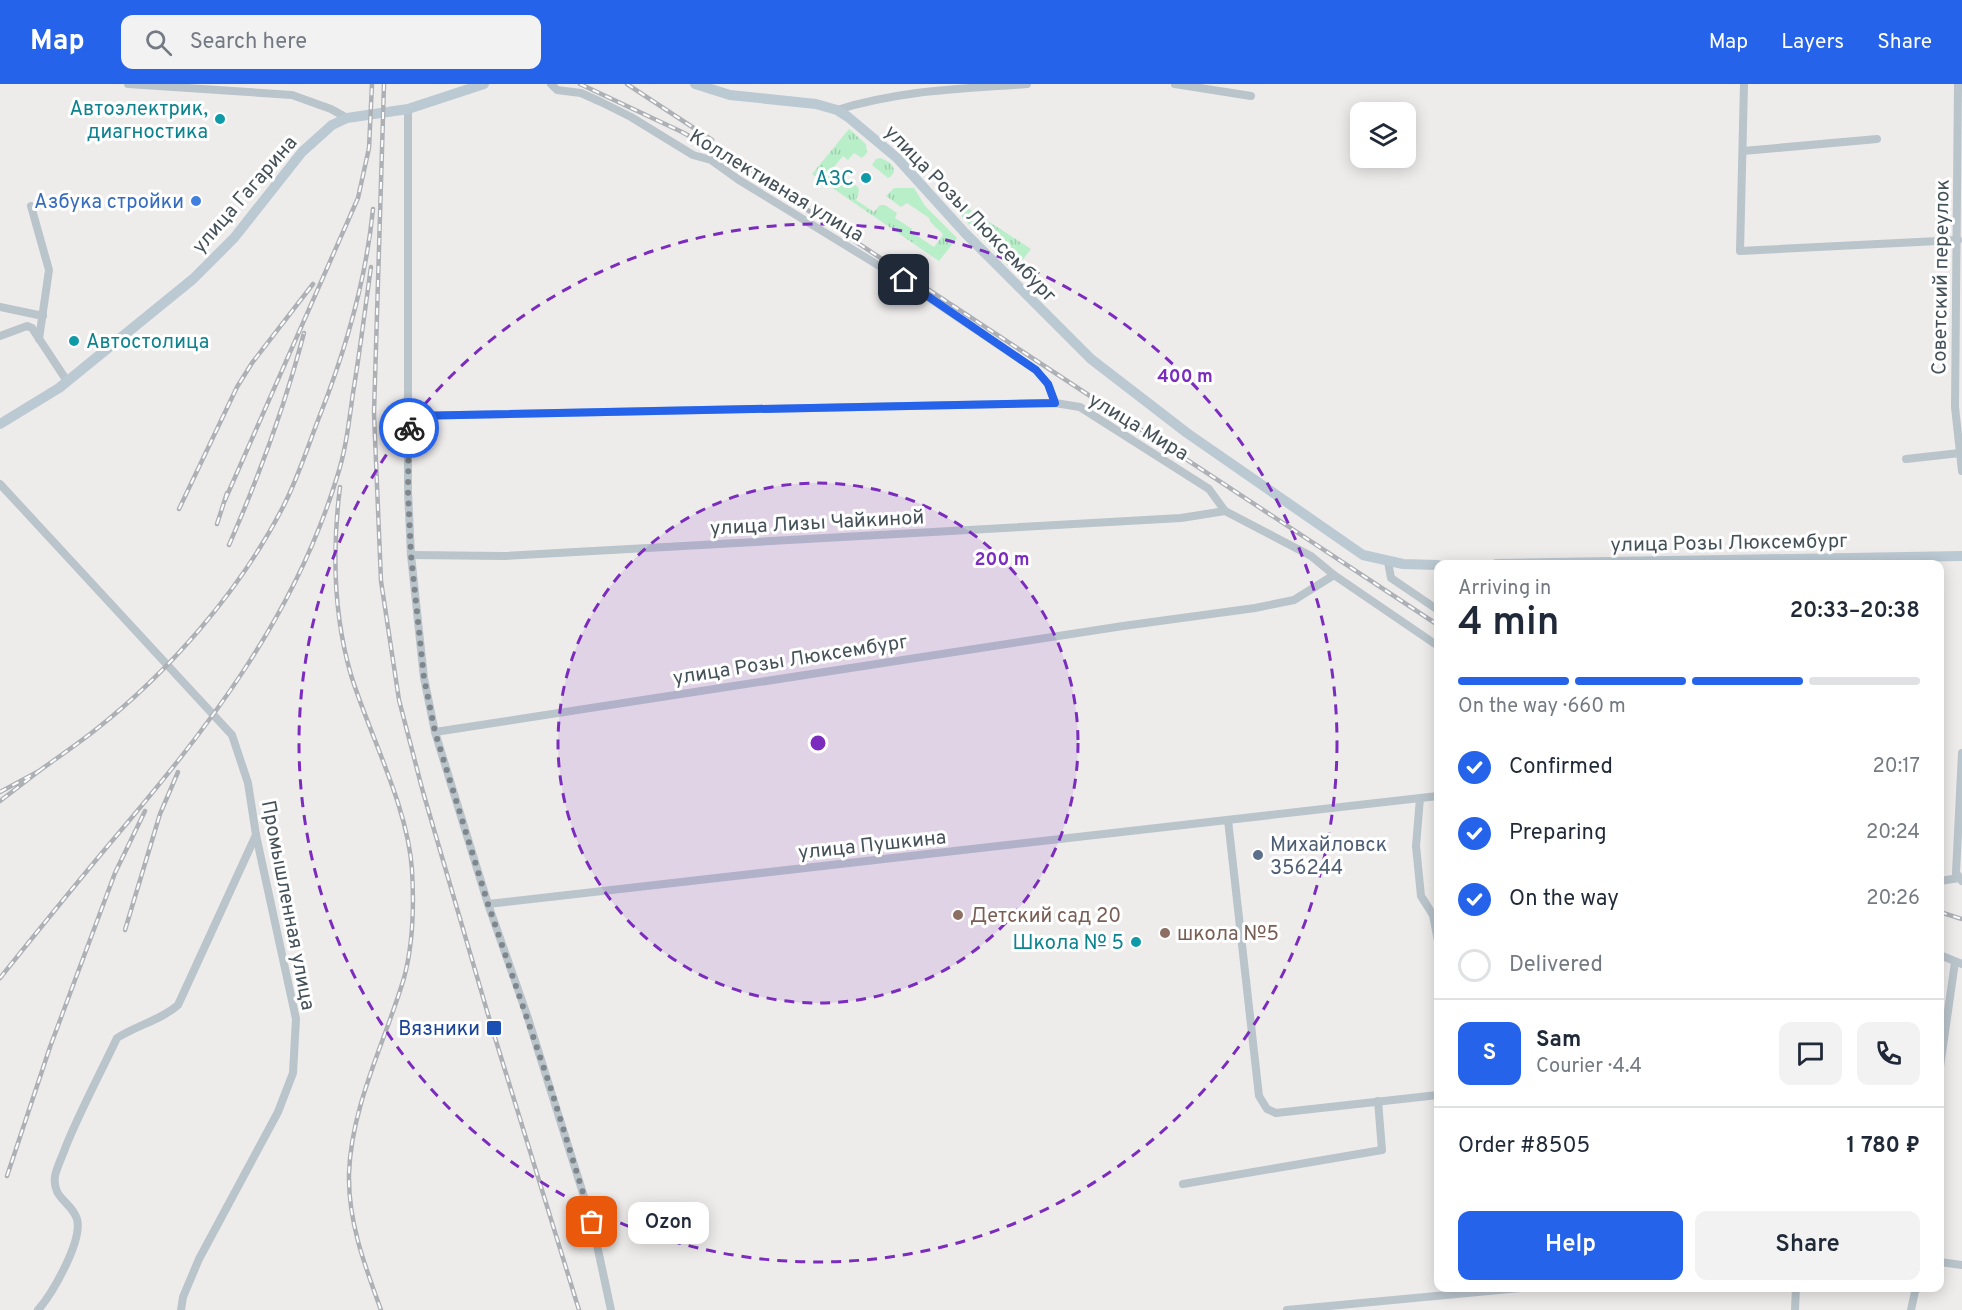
<!DOCTYPE html>
<meta charset="utf-8">
<style>
body{margin:0;font-family:Overpass,sans-serif;background:#f2f2f3;color:#1f2937;height:100vh;display:flex;flex-direction:column;font-size:22px;white-space:nowrap}
*{box-sizing:border-box;margin:0}
p{font-size:20px;color:#747a83}
.icon{flex:none;width:33px;height:33px;fill:none;stroke:currentColor;stroke-width:2;stroke-linecap:round;stroke-linejoin:round}
.map{position:relative;flex:1;overflow:hidden}
.side{position:absolute;left:1434px;top:476px;width:510px;height:732px;display:flex;flex-direction:column;background:#fff;border-radius:12px;box-shadow:0 3px 15px #0003}
.side>*{flex:none}
.buttons{position:absolute;left:1350px;top:18px;display:grid;gap:12px}
.buttons a{display:grid;place-items:center;width:66px;height:66px;border-radius:12px;background:#fff;box-shadow:0 3px 15px #0003;font-size:30px}
.pin{position:absolute;display:grid;place-items:center;width:51px;height:51px;color:#fff;margin:-26px;border-radius:12px;box-shadow:0 3px 9px #0006}
.courier{position:absolute;display:grid;place-items:center;width:60px;height:60px;margin:-30px;border:4px solid #2563eb;border-radius:50%;background:#fff;color:#222;box-shadow:0 2px 8px #0007}
.bubble{position:absolute;height:42px;border-radius:12px;background:#fff;box-shadow:0 3px 15px #0003;font-size:20px;font-weight:600;line-height:42px;text-align:center}
.overview em{font-style:normal;font-weight:600}
.overview div{display:flex;flex-direction:column-reverse}
.overview{display:flex;align-items:center;justify-content:space-between;height:102px;padding:0 24px}
h1{font-size:39px;font-weight:600;line-height:45px}
.bar{display:grid;grid-template-columns:repeat(4,1fr);gap:9px 6px;align-content:center;height:72px;padding:0 24px}
.bar i{height:8px;border-radius:4px;background:#e0e1e3}
.bar .current{background:#2563eb}
.bar p{grid-column:span 4}
.line{display:flex;align-items:center;gap:15px;padding:0 24px;border-top:2px solid #e0e1e3}
.line div{flex:1}
.round{display:grid;place-items:center;flex:none;width:63px;height:63px;border-radius:12px;background:#f2f2f3}
ol{padding:0 24px;list-style:none}
li{display:flex;align-items:center;gap:18px;height:66px}
li p{margin-inline-start:auto}
li .icon{padding:6px;border-radius:50%;background:#2563eb;color:#fff;stroke-width:4}
li:last-child{color:#747a83}
li i{width:33px;height:33px;border:3px solid #e0e1e3;border-radius:50%}
.button{display:flex;gap:12px;margin-top:auto;padding:12px 24px}
.button a{flex:1;height:69px;border-radius:12px;background:#2563eb;color:#fff;font-size:24px;font-weight:600;line-height:69px;text-align:center}
.button a+a{background:#f2f2f3;color:#1f2937}
header{display:flex;align-items:center;gap:36px;box-sizing:border-box;height:84px;padding:0 30px;background:#2563eb;color:#fff}
header strong{font-size:28px}
nav{display:flex;gap:33px;margin-inline-start:auto;font-size:21px}
.search{width:420px;height:54px;background:#f2f2f3;display:flex;align-items:center;gap:15px;box-sizing:border-box;padding:0 21px;border-radius:12px;color:#747a83;font-size:22px}
.map>svg:first-child{display:block}
</style>
<header>
<strong>Map</strong>
<div class="search"><svg class="icon" aria-label="search" viewBox="0 0 24 24"><circle cx="10" cy="10" r="6"/><path d="M15 15l6 6"/></svg>Search here</div>
<nav><a>Map</a><a>Layers</a><a>Share</a></nav>
</header>
<div class="map">
<svg width="1962" height="1226" viewBox="0 0 1962 1226">
<defs>
<pattern id="grass-tufts" width="24" height="20" patternUnits="userSpaceOnUse" patternTransform="scale(1.5)"><rect width="24" height="20" fill="#b8eec8"/><path d="M3 7l-1-3M5 7V3M7 7l1-3M15 17l-1-3M17 17v-4M19 17l1-3" fill="none" stroke="#9fceae"/></pattern>
</defs>
<rect width="100%" height="100%" fill="#eeebeb"/>
<g fill="url(#grass-tufts)">
<path d="M849 45 866 60 867 69 862 74 854 69 848 76 843 72 832 85 858 103 859 107 856 116 874 128 880 121H885L897 129 895 134 912 145 911 148 934 163 943 151C940 145 930 141 929 134L907 119 901 123 886 112 894 104H914L925 122 957 154 939 177 812 90Z"/>
<path d="M880 74C890 77 901 87 888 94L872 81 876 75Z"/>
<path d="M963 121 1031 165 1017 183 1008 182 958 128Z"/>
</g>
<g fill="none" stroke-linecap="round" stroke-linejoin="round">
<g stroke="#b9c4cb" stroke-width="8">
<path d="M128 0 292 11 331 25 347 34"/>
<path d="M551 0 557 6 581 9 601 18 631 33 693 71 711 76 739 96 904 197 1036 286 1048 300 1055 319"/>
<path d="M1175 0 1251 12"/>
<path d="M1744 0 1740 167 1958 156"/>
<path d="M1958 0 1955 323 1962 387"/>
<path d="M408 25V407L411 471 424 594 435 648 488 820 527 931 592 1138 611 1226"/>
<path d="M837 26C902 6 960 5 1027 0"/>
<path d="M1743 67 1877 55"/>
<path d="M31 122 49 186 39 255"/>
<path d="M0 223 43 232"/>
<path d="M0 252 27 242 32 244 67 297"/>
<path d="M409 332 1055 319 1080 323 1209 405 1225 427 1311 472 1334 491"/>
<path d="M1906 375 1960 369"/>
<path d="M0 400 232 651 248 699 256 751 296 935 293 989 278 1028 199 1175 183 1213 181 1226"/>
<path d="M411 471 504 472 1181 434 1225 427"/>
<path d="M1388 478 1391 494 1438 526"/>
<path d="M435 648 1123 542 1255 524 1294 516 1334 491 1438 562"/>
<path d="M1962 669 1956 789 1962 797"/>
<path d="M1420 714 1416 762 1421 812 1433 831 1438 857"/>
<path d="M1228 736 1259 1012 1267 1025 1276 1029 1438 1011"/>
<path d="M1940 797 1959 794"/>
<path d="M488 820 1438 712"/>
<path d="M1940 871 1962 880"/>
<path d="M1940 983 1955 878"/>
<path d="M1183 1100 1382 1066 1378 1017"/>
<path d="M1940 1178 1962 1181"/>
<path d="M38 1226C52 1210 83 1157 77 1135 71 1117 52 1115 55 1092 57 1082 63 1071 66 1062 81 1025 100 990 117 954 137 941 161 936 178 921L256 751"/>
<path d="M1287 1226 1532 1203"/>
<path d="M1795 1226 1796 1203"/>
<path d="M1911 1226 1916 1203"/>
</g>
<g stroke="#bbc9d3" stroke-width="10">
<path d="M695 0 730 11 816 20 837 26 848 33 897 74 965 149 1091 275 1187 349 1363 471 1403 480 1438 481"/>
<path d="M0 340 59 304 193 195 234 154 302 68 332 41 347 34 408 25 484 0"/>
<path d="M1496 480 1962 472"/>
</g>
<g stroke="#adb1b6" stroke-width="4.5">
<g id="rail">
<path d="M384 0 374 329 381 497 399 616 423 708 492 944 579 1226"/>
<path d="M580 0 682 48 724 71 1438 541"/>
<path d="M627 0 712 56"/>
<path d="M340 403C332 467 333 529 351 591 370 652 408 723 412 786 414 820 413 861 404 894 385 958 351 1022 349 1090 348 1138 365 1182 381 1226"/>
<path d="M225 416 358 114 369 64 372 0"/>
<path d="M179 425 237 303 252 279 313 200"/>
<path d="M217 440 227 409"/>
<path d="M229 461C259 392 285 322 304 249"/>
<path d="M39 687C57 674 76 661 94 647 168 589 240 507 283 423 298 394 308 362 320 331 346 265 366 196 373 125"/>
<path d="M0 708 39 687 0 717"/>
<path d="M1940 828 1962 835"/>
<path d="M125 846 160 730 178 688"/>
<path d="M0 894C37 848 74 802 112 757 206 646 294 535 337 393 346 366 349 337 353 309 360 267 365 225 371 183"/>
<path d="M7 1092 50 963 115 789 145 727"/>
</g>
</g>
<use href="#rail" stroke="#fff" stroke-width="2" stroke-dasharray="7" stroke-linecap="butt"/>
</g>
<g fill="none" stroke-linecap="round" stroke-linejoin="round">
<path stroke="#80878c" stroke-width="6" stroke-dasharray="0 10.8" d="M409 344 408 407 411 471 424 594 435 648 488 820 551 1005 592 1138"/>
<path stroke="#2563eb" stroke-width="8" d="M409 344V332L1055 319 1048 300 1036 286 904 196"/>
</g>
<circle cx="818" cy="659" r="260" fill="#7b2cbf" fill-opacity=".12"/>
<g fill="none" stroke="#7b2cbf" stroke-width="3" stroke-dasharray="10 8">
<circle cx="818" cy="659" r="260"/>
<circle cx="818" cy="659" r="519"/>
</g>
<g fill="#0f9aa8" stroke="#fff" stroke-width="2">
<circle cx="220" cy="35" r="6"/>
<circle cx="866" cy="94" r="6"/>
<circle cx="74" cy="257" r="6"/>
<circle cx="1136" cy="858" r="6"/>
</g>
<circle fill="#3f7fe0" stroke="#fff" stroke-width="2" cx="196" cy="117" r="6"/>
<circle fill="#5c6f8a" stroke="#fff" stroke-width="2" cx="1258" cy="771" r="6"/>
<g fill="#8d6e63" stroke="#fff" stroke-width="2">
<circle cx="958" cy="831" r="6"/>
<circle cx="1165" cy="849" r="6"/>
</g>
<rect fill="#1a4fb4" stroke="#fff" stroke-width="2" x="486" y="936" width="16" height="16" rx="3"/>
<g text-anchor="middle" stroke-width="6" stroke-linejoin="round" paint-order="stroke">
<g font-size="20" fill="#0d838f" stroke="#fff" text-anchor="end">
<text x="208" y="31">Автоэлектрик,<tspan x="208" dy="23">диагностика</tspan></text>
<text x="854" y="101">АЗС</text>
<text x="86" y="264" text-anchor="start">Автостолица</text>
<text x="1124" y="865">Школа № 5</text>
</g>
<g font-size="20" fill="#445159" stroke="#fff">
<text transform="translate(777 101) rotate(31)" y="7">Коллективная улица</text>
<text transform="translate(244 110) rotate(-49)" y="7">улица Гагарина</text>
<text transform="translate(971 129) rotate(46)" y="7">улица Розы Люксембург</text>
<text transform="translate(1940 193) rotate(-89)" y="7">Советский переулок</text>
<text transform="translate(1139 342) rotate(31)" y="7">улица Мира</text>
<text transform="translate(817 438) rotate(-3)" y="7">улица Лизы Чайкиной</text>
<text transform="translate(1729 458) rotate(-1)" y="7">улица Розы Люксембург</text>
<text transform="translate(790 575) rotate(-9)" y="7">улица Розы Люксембург</text>
<text transform="translate(872 760) rotate(-6)" y="7">улица Пушкина</text>
<text transform="translate(289 821) rotate(79)" y="7">Промышленная улица</text>
</g>
<g font-size="20" fill="#366cbe" stroke="#fff" text-anchor="end">
<text x="184" y="124">Азбука стройки</text>
</g>
<g font-size="20" fill="#4e5e75" stroke="#fff" text-anchor="start">
<text x="1270" y="767">Михайловск<tspan x="1270" dy="23">356244</tspan></text>
</g>
<g font-size="20" fill="#785e54" stroke="#fff" text-anchor="start">
<text x="970" y="838">Детский сад 20</text>
<text x="1177" y="856">школа №5</text>
</g>
<g font-size="20" fill="#164399" stroke="#fff" text-anchor="end">
<text x="480" y="951">Вязники</text>
</g>
</g>
<circle cx="818" cy="659" r="9" fill="#7b2cbf" stroke="#fff" stroke-width="3"/>
<g font-size="18" text-anchor="middle" font-weight="bold" fill="#7b2cbf" stroke="#fff" stroke-width="6" stroke-linejoin="round" paint-order="stroke">
<text x="1185" y="298">400 m</text>
<text x="1002" y="481">200 m</text>
</g>
</svg>
<div class="buttons">
<a><svg class="icon" aria-label="layers" viewBox="0 0 24 24"><path d="M12 4l9 5-9 5-9-5zM3 14l9 5 9-5"/></svg></a>
</div>
<div class="pin" style="left:592px;top:1138px;background:#ea580c"><svg class="icon" aria-label="bag" viewBox="0 0 24 24"><path d="M5 8h14l-1 12H6zM9 8a3 3 0 0 1 6 0"/></svg></div>
<div class="pin" style="left:904px;top:196px;background:#1f2937"><svg class="icon" aria-label="home" viewBox="0 0 24 24"><path d="M3 11l9-7 9 7M6 9v11h12V9"/></svg></div>
<div class="courier" style="left:409px;top:344px"><svg class="icon" aria-label="bike" viewBox="0 0 24 24"><circle cx="6" cy="16" r="4"/><circle cx="18" cy="16" r="4"/><path d="M6 16l4-8h5l3 8M10 8l3 8H6M13 5h3"/></svg></div>
<div class="bubble" style="left:628px;top:1118px;width:81px">Ozon</div>
<section class="side">
<div class="overview"><div><h1>4 min</h1><p>Arriving in</p></div><em>20:33–20:38</em></div>
<div class="bar"><i class="current"></i><i class="current"></i><i class="current"></i><i></i><p>On the way · 660 m</p></div>
<ol>
<li><svg class="icon" aria-label="check" viewBox="0 0 24 24"><path d="M5 12l5 5 9-10"/></svg>Confirmed<p>20:17</p></li>
<li><svg class="icon" aria-label="check" viewBox="0 0 24 24"><path d="M5 12l5 5 9-10"/></svg>Preparing<p>20:24</p></li>
<li><svg class="icon" aria-label="check" viewBox="0 0 24 24"><path d="M5 12l5 5 9-10"/></svg>On the way<p>20:26</p></li>
<li><i></i>Delivered</li>
</ol>
<div class="line" style="height:108px"><b class="round" style="background:#2563eb;color:#fff">S</b><div><b>Sam</b><p>Courier · 4.4</p></div><a class="round"><svg class="icon" aria-label="chat" viewBox="0 0 24 24"><path d="M4 5h16v11H9l-5 4z"/></svg></a><a class="round"><svg class="icon" aria-label="phone" viewBox="0 0 24 24"><path d="M5 4h4l2 5-3 2q2 4 5 5l2-3 5 2v4C11 20 4 13 5 4z"/></svg></a></div>
<div class="line" style="height:78px"><div>Order #8505</div><b>1 780 ₽</b></div>
<div class="button"><a>Help</a><a>Share</a></div>
</section>
</div>
